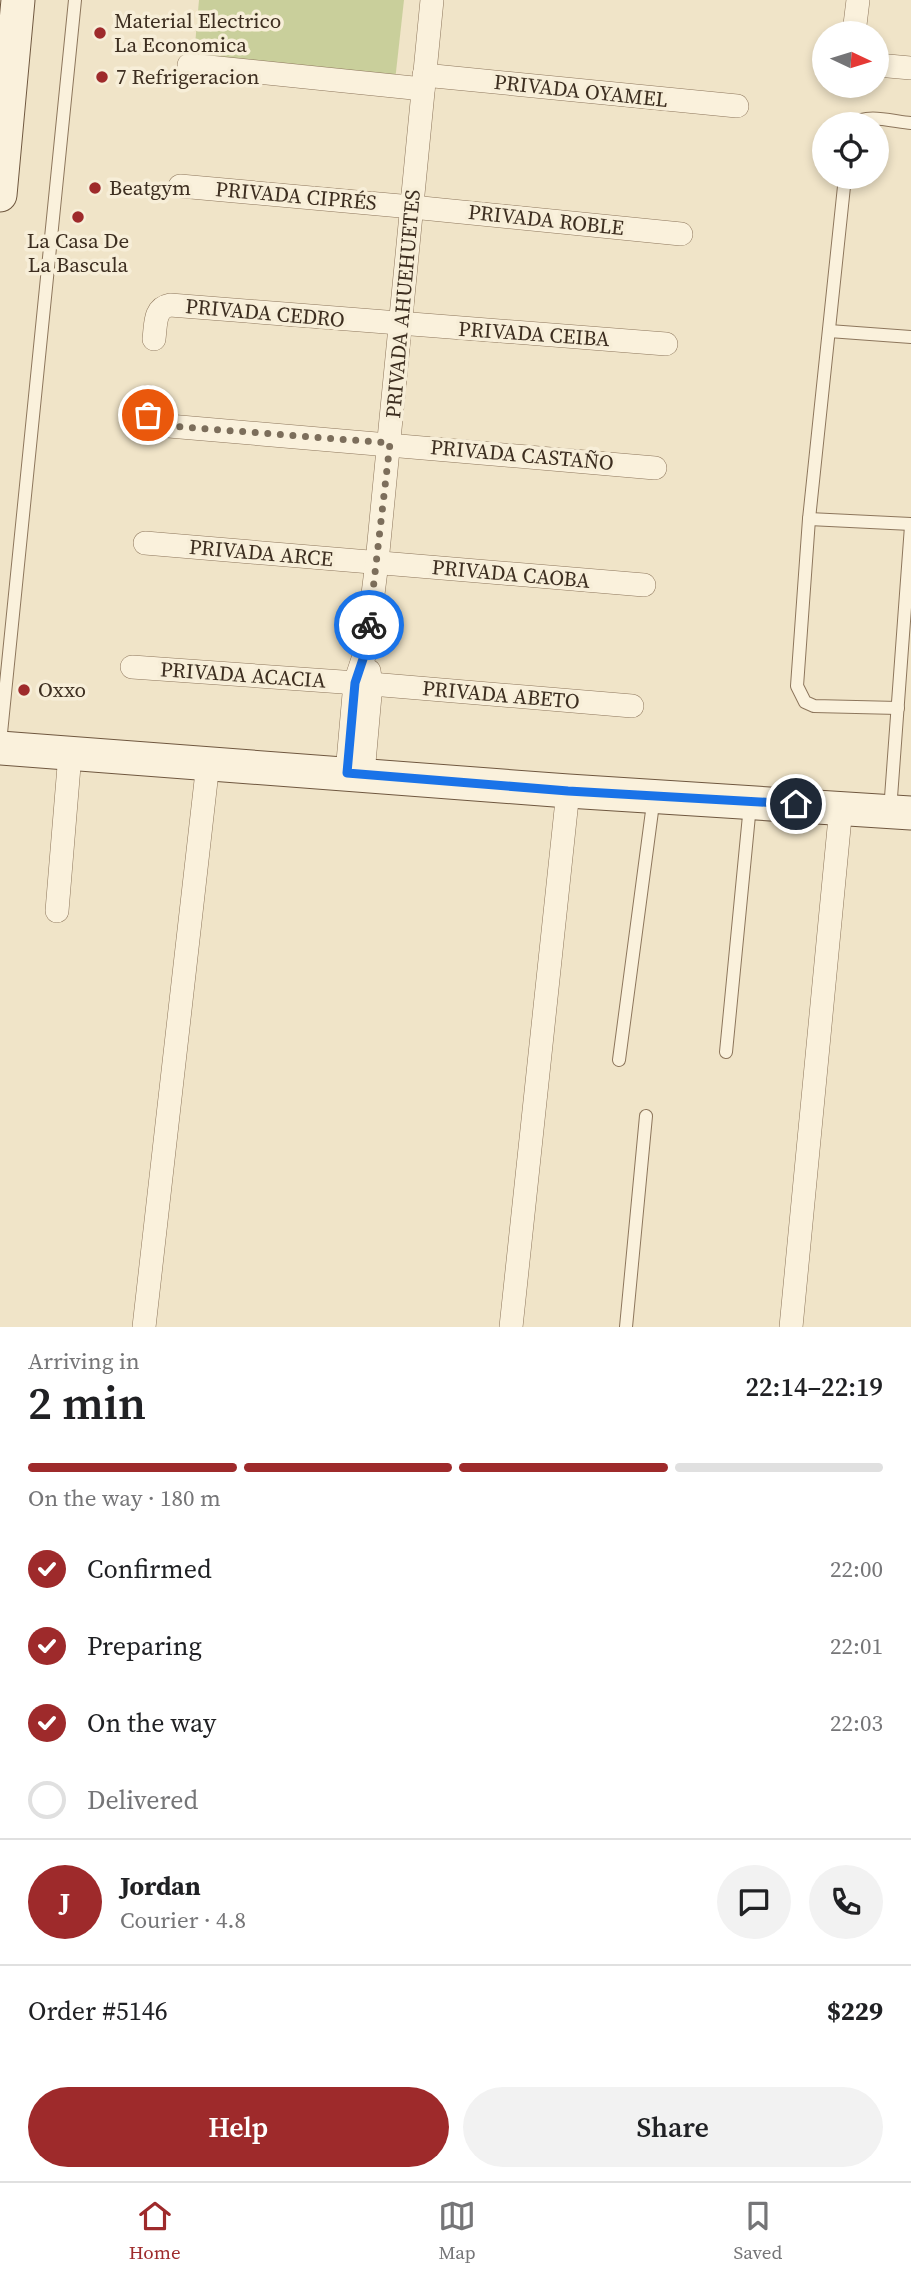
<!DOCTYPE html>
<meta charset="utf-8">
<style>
body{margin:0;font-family:"Source Serif 4",serif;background:#f2f2f2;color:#202124;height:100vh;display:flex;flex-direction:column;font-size:26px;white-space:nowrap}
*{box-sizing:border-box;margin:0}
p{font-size:23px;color:#757577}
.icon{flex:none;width:38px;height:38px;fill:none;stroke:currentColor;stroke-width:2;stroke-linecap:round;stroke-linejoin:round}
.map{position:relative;height:1327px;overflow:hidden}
.panel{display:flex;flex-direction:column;background:#fff;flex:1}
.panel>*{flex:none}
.needle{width:46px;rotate:94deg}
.fabs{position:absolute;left:812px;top:21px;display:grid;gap:14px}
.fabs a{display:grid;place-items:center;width:77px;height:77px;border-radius:50%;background:#fff;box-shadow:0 4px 10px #0003;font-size:35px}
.pin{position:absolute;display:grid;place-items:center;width:60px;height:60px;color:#fff;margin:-30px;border:4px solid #fff;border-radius:50%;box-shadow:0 2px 7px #0007}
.courier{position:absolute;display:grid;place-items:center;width:70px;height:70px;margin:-35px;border:5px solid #1a73e8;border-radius:50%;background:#fff;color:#222;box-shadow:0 2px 9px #0007}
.overview em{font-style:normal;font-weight:600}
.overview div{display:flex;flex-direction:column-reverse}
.overview{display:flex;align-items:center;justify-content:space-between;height:119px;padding:0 28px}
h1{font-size:46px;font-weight:600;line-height:52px}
.bar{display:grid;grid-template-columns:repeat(4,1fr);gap:10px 7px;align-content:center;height:84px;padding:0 28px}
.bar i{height:9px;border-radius:5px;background:#e0e0e0}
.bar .on{background:#9e2a2b}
.bar p{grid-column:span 4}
.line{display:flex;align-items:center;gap:18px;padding:0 28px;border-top:2px solid #e0e0e0}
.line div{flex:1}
.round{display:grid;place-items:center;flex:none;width:74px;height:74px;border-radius:37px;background:#f2f2f2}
ol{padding:0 28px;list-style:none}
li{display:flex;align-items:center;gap:21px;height:77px}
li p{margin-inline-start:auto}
li .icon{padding:7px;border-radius:50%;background:#9e2a2b;color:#fff;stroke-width:4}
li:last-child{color:#757577}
li i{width:38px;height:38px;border:4px solid #e0e0e0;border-radius:50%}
.cta{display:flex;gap:14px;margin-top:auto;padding:14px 28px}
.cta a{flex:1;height:80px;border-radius:42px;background:#9e2a2b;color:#fff;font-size:28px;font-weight:600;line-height:80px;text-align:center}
.cta a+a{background:#f2f2f2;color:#202124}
.dock{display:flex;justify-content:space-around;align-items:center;height:98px;border-top:2px solid #e0e0e0;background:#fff;font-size:19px;color:#757577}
.dock a{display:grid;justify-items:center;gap:4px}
.dock .on{color:#9e2a2b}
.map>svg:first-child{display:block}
</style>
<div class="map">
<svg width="911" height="1327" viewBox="0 0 911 1327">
<rect width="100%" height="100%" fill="#f0e4c8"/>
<path fill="#c9cf9b" d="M199 0H404L395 81 194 56Z"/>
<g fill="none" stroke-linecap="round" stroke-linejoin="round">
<g stroke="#8d765c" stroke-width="14">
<g id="lane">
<path d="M854 124C866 113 895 122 911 123"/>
<path d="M845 177 809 519 797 686 805 702 814 706 898 708"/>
<path d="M829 331 911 337"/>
<path d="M809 519 911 524"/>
<path d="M0 743 75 0"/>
<path d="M890 811 911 526"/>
<path d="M726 1052 750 805"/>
<path d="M619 1060 654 796"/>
<path d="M626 1327 646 1116"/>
</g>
</g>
<g stroke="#8d765c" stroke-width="24">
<g id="street">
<path d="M854 33 858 0"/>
<path d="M189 65 423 89"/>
<path d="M877 65 911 68"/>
<path d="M424 75 737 106"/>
<path d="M180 186 412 207 681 234"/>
<path d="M154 339C156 324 154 308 170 305L666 344"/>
<path d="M148 397V415L150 422 157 425 655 468"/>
<path d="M145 543 644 585"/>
<path d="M132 667 371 684 632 706"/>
<path d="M347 773 355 683 366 650 377 562 432 0"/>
<path d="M363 774 371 684 369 671"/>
<path d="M57 911 70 754"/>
<path d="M144 1327 208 763"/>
<path d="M511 1327 568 791"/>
<path d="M791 1327 841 807"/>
</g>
</g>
<g stroke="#6f573f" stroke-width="35">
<g id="secondary">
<path d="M0 195 18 0"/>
<path d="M0 748 568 791 911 813"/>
</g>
</g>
<use href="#lane" stroke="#faf1dc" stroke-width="12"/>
<use href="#street" stroke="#faf1dc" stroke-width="23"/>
<use href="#secondary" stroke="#faf1dc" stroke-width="33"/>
</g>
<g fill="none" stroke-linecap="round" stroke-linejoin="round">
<path stroke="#7c6e5b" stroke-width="7" stroke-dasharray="0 12.6" d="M148 415 150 422 157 425 390 443 369 625"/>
<path stroke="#1a73e8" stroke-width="9" d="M369 625 366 650 355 683 347 773 568 791 796 804"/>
</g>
<g fill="#9e2a2b" stroke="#f7eed8" stroke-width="2.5">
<circle cx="100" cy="33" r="7"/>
<circle cx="102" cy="77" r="7"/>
<circle cx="95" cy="188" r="7"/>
<circle cx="78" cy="217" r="7"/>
<circle cx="24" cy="690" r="7"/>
</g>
<g text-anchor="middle" stroke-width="7" stroke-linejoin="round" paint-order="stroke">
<g font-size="21" fill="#3d2e20" stroke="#f7eed8" text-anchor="start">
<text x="114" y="28">Material Electrico<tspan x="114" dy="24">La Economica</tspan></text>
<text x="116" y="84">7 Refrigeracion</text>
<text x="109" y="195">Beatgym</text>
<text x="78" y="248" text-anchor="middle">La Casa De<tspan x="78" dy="24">La Bascula</tspan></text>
<text x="38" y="697">Oxxo</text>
</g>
<g font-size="21" fill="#3d2e20" stroke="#f7eed8">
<text transform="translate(581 91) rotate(6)" y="7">PRIVADA OYAMEL</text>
<text transform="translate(296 196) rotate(5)" y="7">PRIVADA CIPRÉS</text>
<text transform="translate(546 220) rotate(6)" y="7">PRIVADA ROBLE</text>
<text transform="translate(403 304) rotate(-85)" y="7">PRIVADA AHUEHUETES</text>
<text transform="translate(265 313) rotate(5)" y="7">PRIVADA CEDRO</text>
<text transform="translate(534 334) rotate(4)" y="7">PRIVADA CEIBA</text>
<text transform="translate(522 455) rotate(5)" y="7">PRIVADA CASTAÑO</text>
<text transform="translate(261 553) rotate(5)" y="7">PRIVADA ARCE</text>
<text transform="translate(511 574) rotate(5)" y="7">PRIVADA CAOBA</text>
<text transform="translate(243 675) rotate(4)" y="7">PRIVADA ACACIA</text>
<text transform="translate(501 695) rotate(5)" y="7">PRIVADA ABETO</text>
</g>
</g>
</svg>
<div class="fabs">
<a><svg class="needle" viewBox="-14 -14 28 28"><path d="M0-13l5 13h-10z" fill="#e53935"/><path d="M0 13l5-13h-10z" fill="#757577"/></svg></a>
<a><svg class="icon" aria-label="locate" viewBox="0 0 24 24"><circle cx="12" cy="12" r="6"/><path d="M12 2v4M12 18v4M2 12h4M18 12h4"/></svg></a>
</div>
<div class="pin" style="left:148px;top:415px;background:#ea580c"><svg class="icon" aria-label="bag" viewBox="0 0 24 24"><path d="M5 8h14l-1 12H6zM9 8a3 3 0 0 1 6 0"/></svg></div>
<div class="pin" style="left:796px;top:804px;background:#1f2937"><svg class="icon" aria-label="home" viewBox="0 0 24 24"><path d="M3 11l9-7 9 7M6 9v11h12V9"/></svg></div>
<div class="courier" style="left:369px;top:625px"><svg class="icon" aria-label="bike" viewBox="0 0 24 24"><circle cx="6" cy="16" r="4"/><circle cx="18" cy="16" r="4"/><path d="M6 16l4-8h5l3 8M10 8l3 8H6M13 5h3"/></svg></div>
</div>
<section class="panel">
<div class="overview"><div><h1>2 min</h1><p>Arriving in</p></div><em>22:14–22:19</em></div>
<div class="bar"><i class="on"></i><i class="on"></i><i class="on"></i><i></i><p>On the way · 180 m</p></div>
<ol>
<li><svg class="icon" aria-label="check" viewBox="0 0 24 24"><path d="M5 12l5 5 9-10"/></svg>Confirmed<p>22:00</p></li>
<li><svg class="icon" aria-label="check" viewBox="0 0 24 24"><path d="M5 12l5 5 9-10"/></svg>Preparing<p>22:01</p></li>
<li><svg class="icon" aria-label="check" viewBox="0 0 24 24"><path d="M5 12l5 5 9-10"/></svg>On the way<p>22:03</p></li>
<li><i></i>Delivered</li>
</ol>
<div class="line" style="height:126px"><b class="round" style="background:#9e2a2b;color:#fff">J</b><div><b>Jordan</b><p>Courier · 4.8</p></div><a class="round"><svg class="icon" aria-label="chat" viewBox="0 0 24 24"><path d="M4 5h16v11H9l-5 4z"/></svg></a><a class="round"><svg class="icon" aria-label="phone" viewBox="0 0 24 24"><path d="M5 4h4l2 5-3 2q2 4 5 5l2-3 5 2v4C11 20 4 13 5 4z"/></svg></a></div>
<div class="line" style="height:91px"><div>Order #5146</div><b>$229</b></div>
<div class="cta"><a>Help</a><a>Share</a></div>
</section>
<nav class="dock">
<a class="on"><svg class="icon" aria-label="home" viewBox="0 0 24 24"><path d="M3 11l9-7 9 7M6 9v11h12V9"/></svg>Home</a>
<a><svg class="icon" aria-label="map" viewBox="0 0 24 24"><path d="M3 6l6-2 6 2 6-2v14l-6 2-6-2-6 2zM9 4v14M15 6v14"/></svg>Map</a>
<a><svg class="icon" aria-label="saved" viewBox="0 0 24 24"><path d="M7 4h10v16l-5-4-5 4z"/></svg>Saved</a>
</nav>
